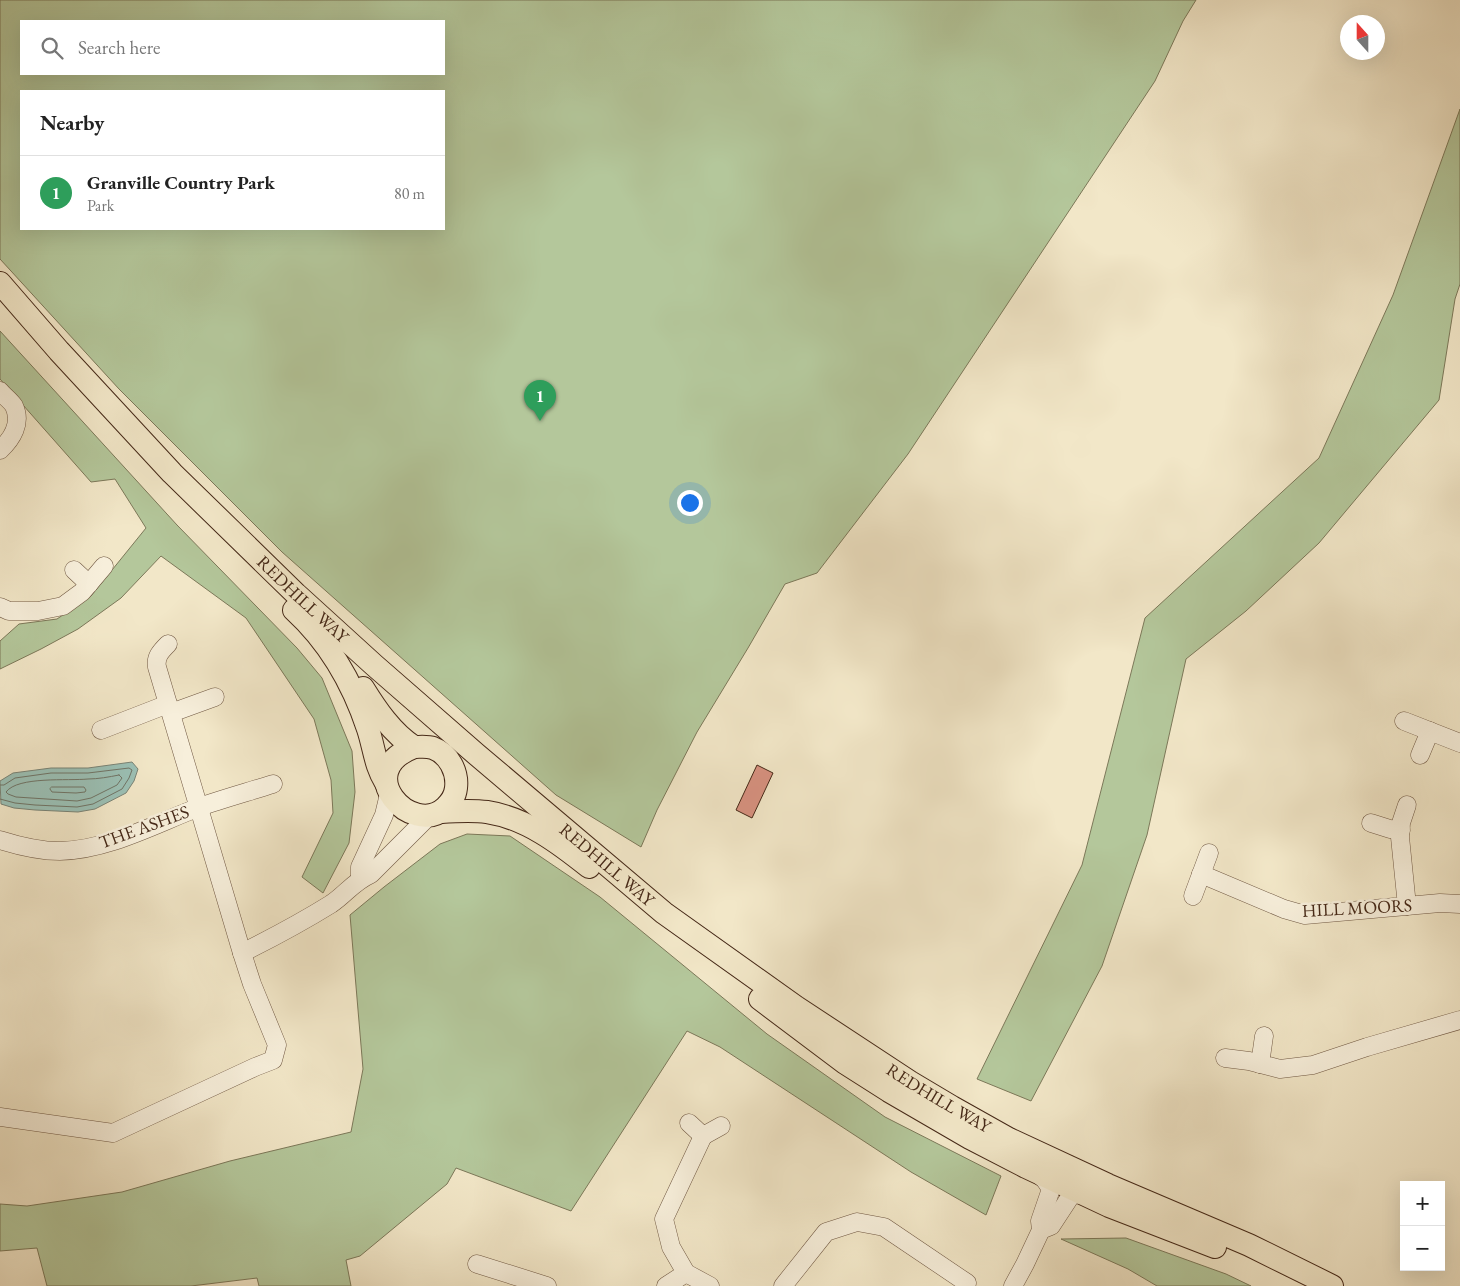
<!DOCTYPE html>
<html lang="en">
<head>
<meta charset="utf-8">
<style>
	body { margin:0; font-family:"EB Garamond",serif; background:#f2f2f2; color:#222 }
	.controls { position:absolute; right:15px; bottom:15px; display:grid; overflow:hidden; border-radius:0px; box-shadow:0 5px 20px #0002 }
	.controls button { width:45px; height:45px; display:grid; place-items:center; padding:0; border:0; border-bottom:1px solid #e0e0e0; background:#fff; color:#222; font:25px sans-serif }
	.compass { position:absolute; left:1340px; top:15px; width:45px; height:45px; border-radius:50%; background:#fff; box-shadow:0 5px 20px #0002; rotate:339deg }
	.you { position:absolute; left:689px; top:502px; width:18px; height:18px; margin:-12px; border:4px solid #fff; border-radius:50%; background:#1a73e8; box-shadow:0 0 0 8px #1a73e833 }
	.badge { display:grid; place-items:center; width:32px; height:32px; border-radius:50%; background:#0f766e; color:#fff; font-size:16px; font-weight:700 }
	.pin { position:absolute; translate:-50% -41px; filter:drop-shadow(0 1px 2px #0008) }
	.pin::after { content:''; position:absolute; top:26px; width:18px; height:15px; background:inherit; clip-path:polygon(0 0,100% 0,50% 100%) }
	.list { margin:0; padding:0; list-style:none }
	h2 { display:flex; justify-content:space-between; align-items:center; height:65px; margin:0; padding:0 20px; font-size:21px }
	h2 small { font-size:16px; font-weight:400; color:#767676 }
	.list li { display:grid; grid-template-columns:32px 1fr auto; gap:15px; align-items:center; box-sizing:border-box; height:75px; padding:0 20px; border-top:1px solid #e0e0e0 }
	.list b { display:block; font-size:19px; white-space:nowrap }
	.list p { margin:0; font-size:16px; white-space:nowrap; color:#767676 }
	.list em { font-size:16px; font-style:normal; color:#767676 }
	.icon { flex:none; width:28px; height:28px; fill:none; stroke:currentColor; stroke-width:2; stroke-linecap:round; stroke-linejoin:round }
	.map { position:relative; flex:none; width:1460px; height:1286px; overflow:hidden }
	.search { position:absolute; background:#fff; box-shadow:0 5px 20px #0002; left:20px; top:20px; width:425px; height:55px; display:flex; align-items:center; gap:12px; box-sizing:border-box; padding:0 18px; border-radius:0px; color:#767676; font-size:19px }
	.panel { position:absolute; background:#fff; box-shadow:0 5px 20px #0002; left:20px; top:90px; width:425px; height:140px; border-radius:0px }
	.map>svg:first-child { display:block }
</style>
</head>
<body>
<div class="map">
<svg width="1460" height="1286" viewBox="0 0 1460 1286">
	<rect width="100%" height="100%" fill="#f2e7c8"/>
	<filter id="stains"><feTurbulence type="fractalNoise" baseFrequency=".004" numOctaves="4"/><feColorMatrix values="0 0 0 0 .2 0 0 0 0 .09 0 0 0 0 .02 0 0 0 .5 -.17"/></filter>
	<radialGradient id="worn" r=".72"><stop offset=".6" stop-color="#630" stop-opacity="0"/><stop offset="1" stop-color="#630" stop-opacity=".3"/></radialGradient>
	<g fill="#b4c79b" stroke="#7c7859" fill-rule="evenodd">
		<path d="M0 0H1196L1183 21 1155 81 908 454 817 573 785 584 748 648 697 732 657 810 641 847 556 795 282 552 119 389 0 259ZM444 21V74H21V21ZM444 91V229H21V91Z"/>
		<polygon points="1460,109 1460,284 1455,299 1439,400 1319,543 1246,611 1186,659 1147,835 1102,966 1031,1101 977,1079 1082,865 1145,618 1319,458 1393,295"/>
		<polygon points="0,331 177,525 297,648 322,678 352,751 355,792 349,843 323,893 302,877 333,813 331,780 314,719 246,618 161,556 121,598 78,629 41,649 0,669 0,641 19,624 57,619 91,596 146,528 115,479 91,482 0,379"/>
		<polygon points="467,834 510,836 600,897 767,1034 885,1117 1001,1176 986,1215 911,1172 720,1047 687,1031 571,1211 456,1168 447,1184 360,1256 346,1260 351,1286 259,1286 257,1278 191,1286 47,1286 37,1248 0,1251 0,1204 27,1206 122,1192 230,1161 351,1132 363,1069 350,915 384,887 440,844"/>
		<polygon points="1126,1238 1226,1274 1251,1286 1157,1286 1128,1269 1061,1239"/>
	</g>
	<polygon fill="#9bc0b5" stroke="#798376" points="132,762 138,769 134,781 126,793 95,809 78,812 35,810 14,808 1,804 0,781 13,773 51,768 88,768"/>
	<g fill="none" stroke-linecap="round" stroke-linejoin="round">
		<g stroke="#707466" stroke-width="1">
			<path d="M119 775 122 778 117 785 91 798 77 801 16 797 8 794 6 792C18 776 68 781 88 779 98 779 109 777 119 775Z"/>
			<polyline points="0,785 4,785 15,778 51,773 88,773 129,768 132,770 129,778 122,789 93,804 77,807 35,805 15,803 0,799"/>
			<polygon points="52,787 84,787 86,790 85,792 76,793 52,792 50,789"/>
		</g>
	</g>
	<polygon fill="#d89281" stroke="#452817" points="757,765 773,773 752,818 736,810"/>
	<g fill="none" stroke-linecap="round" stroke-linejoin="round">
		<g stroke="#705843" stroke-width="19">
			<g id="minor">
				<path d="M0 391C4 396 11 401 14 406 22 423 12 439 0 450"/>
				<polyline points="74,570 89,584"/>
				<polyline points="0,607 9,611 38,611 63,606 82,592 104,566"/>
				<polyline points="171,713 215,697"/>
				<polyline points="1404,721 1460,743"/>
				<polyline points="101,730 168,704"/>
				<polyline points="1420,755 1430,731"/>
				<polyline points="1371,823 1390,829 1401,830"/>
				<path d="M0 840C19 846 39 851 60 851 107 850 153 825 197 808 222 799 248 792 273 784"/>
				<polyline points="1201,874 1284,909 1305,915 1440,903 1460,904"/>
				<polyline points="360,879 360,867 384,815 389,794"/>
				<polyline points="1193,896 1209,853"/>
				<polyline points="1407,906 1400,837 1401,823 1407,805"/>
				<path d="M242 953C272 938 302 922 331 904 346 894 353 882 371 874L430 815"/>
				<polyline points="1225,1058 1249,1061 1280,1069 1313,1065 1367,1047 1460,1020"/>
				<polyline points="1260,1064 1264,1036"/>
				<path d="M0 1117 113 1133 255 1067 273 1060 277 1045 252 984 242 953 157 667C155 657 161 651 168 644"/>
				<polyline points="689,1123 703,1136 721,1126"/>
				<polyline points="703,1136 664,1219 671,1247 686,1273 710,1286"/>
				<polyline points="1041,1230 1051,1226 1070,1197 1076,1194 1088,1196"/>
				<polyline points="477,1264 547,1286"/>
				<polyline points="666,1286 686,1273"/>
				<polyline points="783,1286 826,1232 857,1222 884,1227 967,1283"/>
				<polyline points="1013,1286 1025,1264 1041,1230 1040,1221 1051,1189 1045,1180 1037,1173"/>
			</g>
		</g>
		<g stroke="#452817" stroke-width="24">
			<g id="major">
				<path id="s1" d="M0 283 59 351 172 473 296 594 374 665 476 754 664 913 796 1007 910 1082 952 1107 1009 1139 1108 1185 1249 1245 1332 1286"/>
				<path d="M294 610C329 642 353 684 368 729 372 741 374 754 378 766 380 772 383 778 386 783"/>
				<path d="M363 688C376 709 392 733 414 747"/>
				<path d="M414 747C420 747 427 746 433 748 449 754 458 772 456 788 455 797 451 802 445 808 412 838 350 772 414 747Z"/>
				<path d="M441 812C456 811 472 810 487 812 526 818 559 843 589 867"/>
				<polyline points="760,999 845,1063 889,1091 970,1138 1026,1167 1109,1206 1215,1247"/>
			</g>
		</g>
		<use href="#minor" stroke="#f7efdb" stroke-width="18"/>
		<use href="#major" stroke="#f2e7c8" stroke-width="22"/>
	</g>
	<g text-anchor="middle" stroke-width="5" stroke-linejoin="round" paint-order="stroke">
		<g font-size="18" fill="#452817" stroke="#f7efdb">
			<text dy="6" stroke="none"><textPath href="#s1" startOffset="438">REDHILL WAY</textPath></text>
			<text transform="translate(144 827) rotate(-20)" y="6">THE ASHES</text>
			<text dy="6" stroke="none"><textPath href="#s1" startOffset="842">REDHILL WAY</textPath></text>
			<text transform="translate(1357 908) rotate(-3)" y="6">HILL MOORS</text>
			<text dy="6" stroke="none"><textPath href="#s1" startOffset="1248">REDHILL WAY</textPath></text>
		</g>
	</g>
	<rect width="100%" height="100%" filter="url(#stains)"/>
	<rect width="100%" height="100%" fill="url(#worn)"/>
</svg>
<div class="controls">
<button>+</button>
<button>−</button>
</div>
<svg class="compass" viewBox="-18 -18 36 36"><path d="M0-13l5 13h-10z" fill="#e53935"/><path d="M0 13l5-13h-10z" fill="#767676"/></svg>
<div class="you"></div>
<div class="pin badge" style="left:540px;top:421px;background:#2e9e5b">1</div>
<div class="search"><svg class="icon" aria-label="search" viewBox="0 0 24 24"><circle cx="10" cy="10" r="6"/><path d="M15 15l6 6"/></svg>Search here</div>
<section class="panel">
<h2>Nearby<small></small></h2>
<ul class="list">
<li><span class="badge" style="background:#2e9e5b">1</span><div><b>Granville Country Park</b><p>Park</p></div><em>80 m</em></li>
</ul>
</section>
</div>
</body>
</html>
